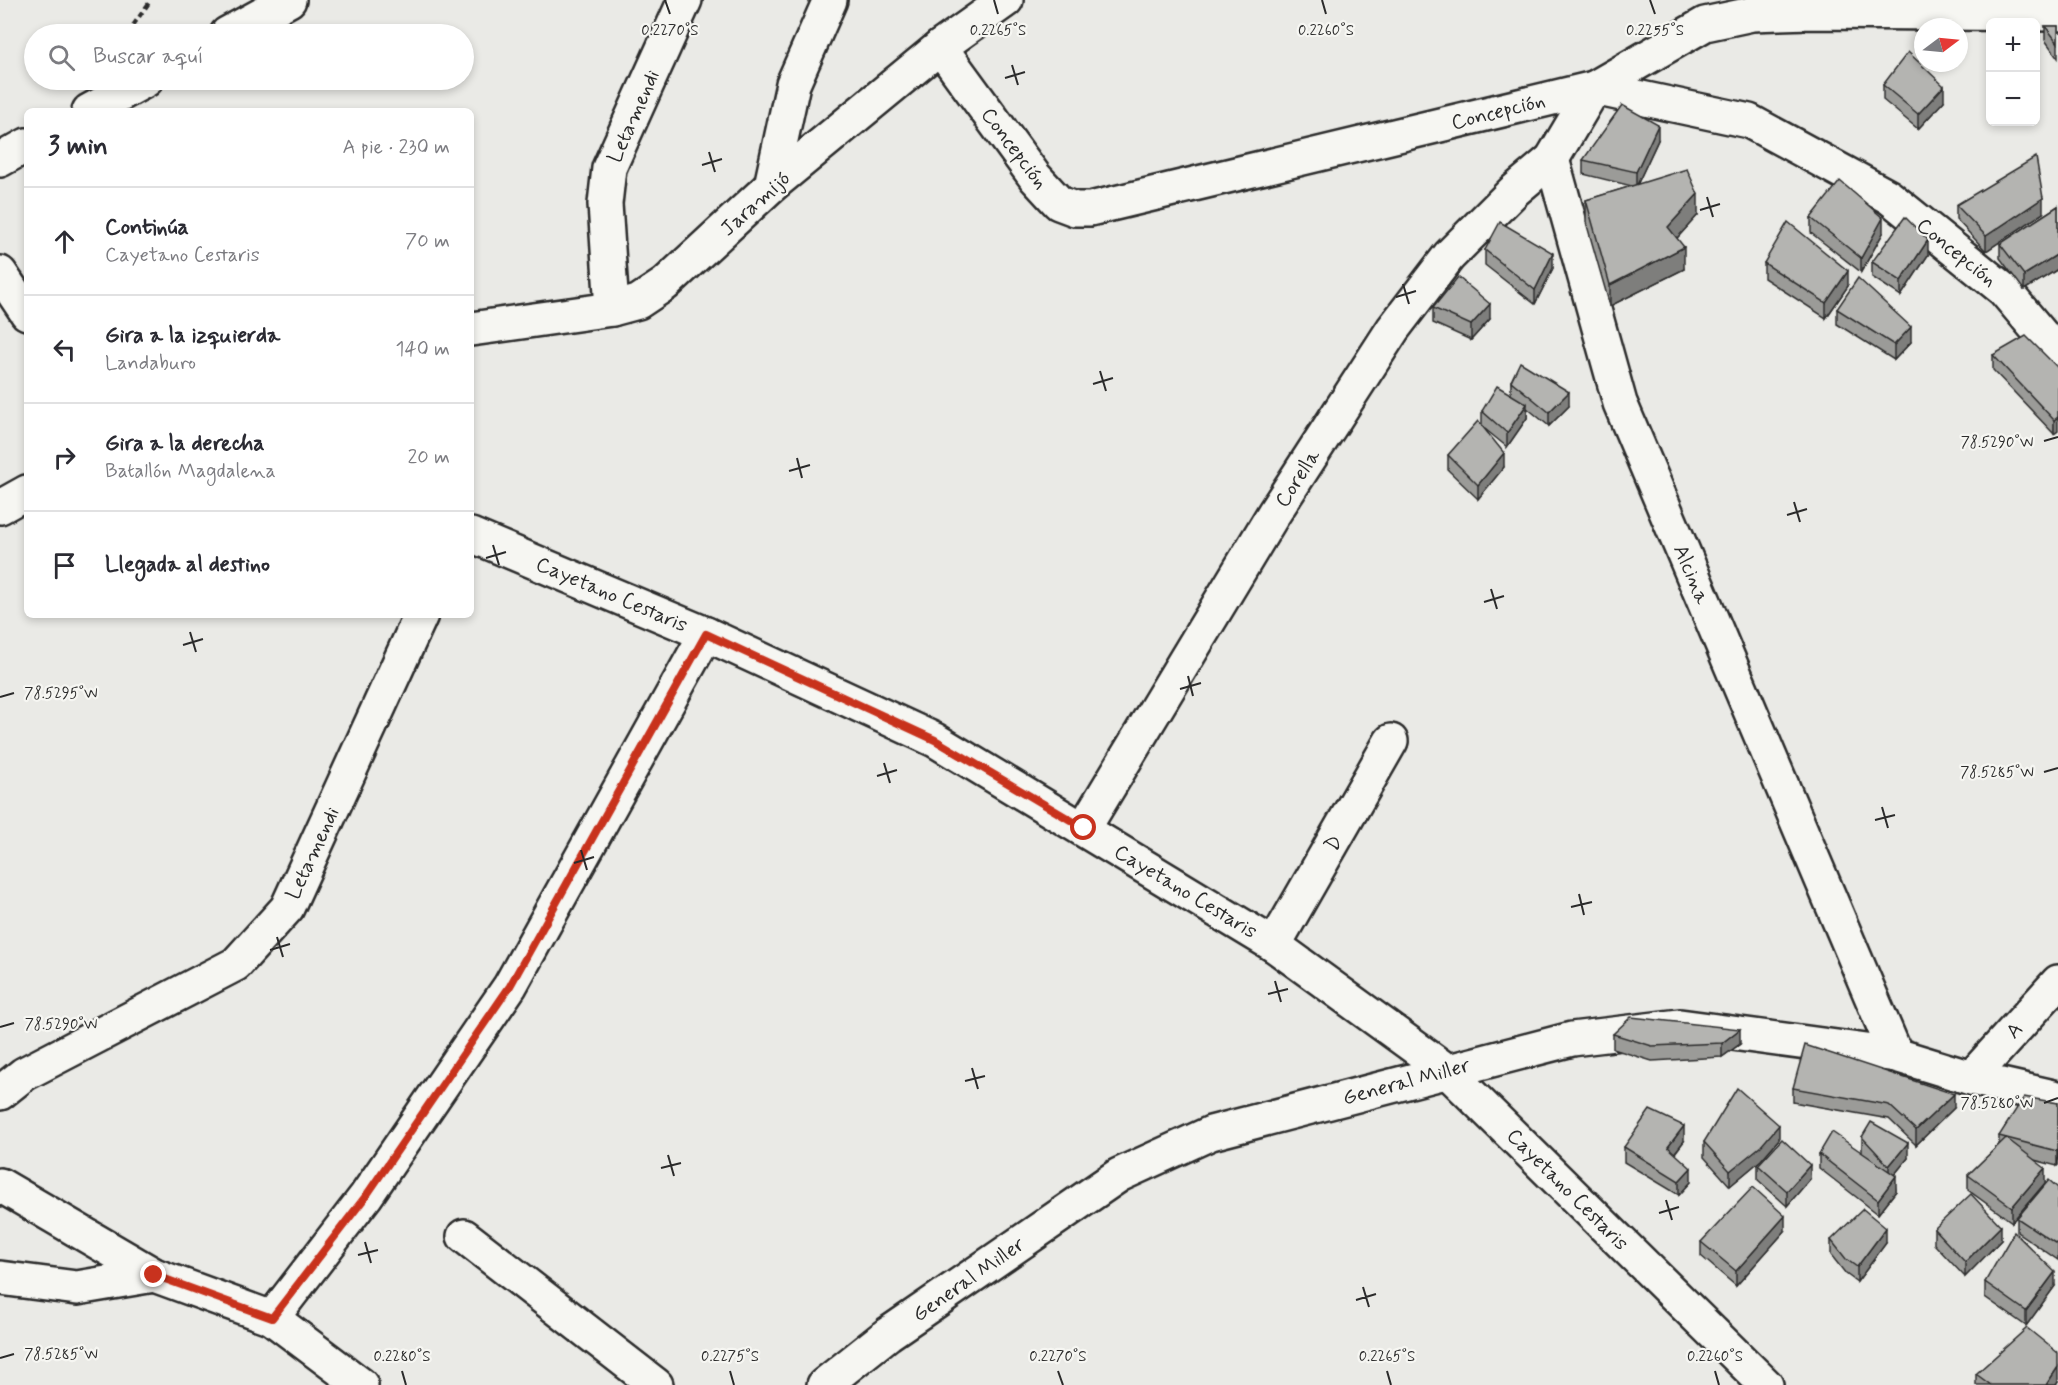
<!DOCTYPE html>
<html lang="es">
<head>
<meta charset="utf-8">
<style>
	body { margin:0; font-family:Mynerve,sans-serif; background:#f2f2f3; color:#2b2b33 }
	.controls { position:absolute; right:18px; top:18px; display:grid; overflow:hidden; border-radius:9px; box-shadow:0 3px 9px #0003 }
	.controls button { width:54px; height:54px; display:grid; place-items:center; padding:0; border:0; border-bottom:2px solid #e1e1e2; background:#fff; color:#2b2b33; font:30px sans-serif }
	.compass { position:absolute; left:1914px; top:18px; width:54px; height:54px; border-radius:50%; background:#fff; box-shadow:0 3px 9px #0003; rotate:74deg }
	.stop { position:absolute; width:18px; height:18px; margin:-14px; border:4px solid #c8321e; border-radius:50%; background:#fff }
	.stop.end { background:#c8321e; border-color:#fff; box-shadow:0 2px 6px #0008 }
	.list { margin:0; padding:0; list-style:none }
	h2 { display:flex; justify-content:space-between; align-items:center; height:78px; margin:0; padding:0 24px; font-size:26px }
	h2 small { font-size:20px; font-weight:400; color:#7c7c81 }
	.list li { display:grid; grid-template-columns:39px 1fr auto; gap:18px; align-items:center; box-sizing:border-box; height:108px; padding:0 24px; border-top:2px solid #e1e1e2 }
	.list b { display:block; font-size:22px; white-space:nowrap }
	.list p { margin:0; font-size:20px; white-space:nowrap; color:#7c7c81 }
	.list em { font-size:20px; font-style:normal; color:#7c7c81 }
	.icon { flex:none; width:33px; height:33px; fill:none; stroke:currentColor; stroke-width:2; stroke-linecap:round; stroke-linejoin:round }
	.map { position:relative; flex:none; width:2058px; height:1385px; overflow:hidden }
	.search { position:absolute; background:#fff; box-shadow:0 3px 9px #0003; left:24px; top:24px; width:450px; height:66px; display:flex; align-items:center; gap:15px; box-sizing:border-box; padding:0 21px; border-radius:33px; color:#7c7c81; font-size:22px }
	.panel { position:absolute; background:#fff; box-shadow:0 3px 9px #0003; left:24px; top:108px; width:450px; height:510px; border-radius:9px }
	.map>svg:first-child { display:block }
</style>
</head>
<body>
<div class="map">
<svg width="2058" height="1385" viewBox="0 0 2058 1385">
	<rect width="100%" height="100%" fill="#eaeae6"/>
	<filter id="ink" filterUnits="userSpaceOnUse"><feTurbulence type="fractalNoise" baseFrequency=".0167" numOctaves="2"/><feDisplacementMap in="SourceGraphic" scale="12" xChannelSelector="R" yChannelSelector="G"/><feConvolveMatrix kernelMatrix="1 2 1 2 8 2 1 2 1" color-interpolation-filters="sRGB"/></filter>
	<g filter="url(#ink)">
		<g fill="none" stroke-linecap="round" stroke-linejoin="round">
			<g stroke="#2b2b2b" stroke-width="38">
				<g id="minor">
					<polyline points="227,34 289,0"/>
					<polyline points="940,47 1035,177 1059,203 1075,209 1090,209 1594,88 1749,121 1889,197 2004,290 2058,354"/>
					<polyline points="89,111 146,80"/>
					<polyline points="1552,159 1620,403 1896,1055"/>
					<polyline points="0,160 27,145"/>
					<polyline points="771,186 793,84 830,0"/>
					<polyline points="0,273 27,313"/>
					<polyline points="612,309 605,204 609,168 685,0"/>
					<polyline points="471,329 612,309 638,302 665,284 771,186 940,47 1006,0"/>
					<polyline points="0,507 27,492"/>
					<polyline points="471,535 706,634 935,740 1274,945 1446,1070 1766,1385"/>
					<polyline points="1084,828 1274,513 1393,329 1449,256 1514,191 1552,159 1594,88 1705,24 1752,14 1810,12 2058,14"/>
					<polyline points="1274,945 1391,741"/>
					<polyline points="1971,1078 2058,982"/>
					<polyline points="0,1093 24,1074 236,964 287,908 421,615"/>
					<polyline points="0,1185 154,1275 272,1318 361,1385"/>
					<polyline points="464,1236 656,1385"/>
					<polyline points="0,1278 77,1288 154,1275"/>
					<polyline points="272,1318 366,1196 510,986 706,634"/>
					<polyline points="824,1385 888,1334 1119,1175 1211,1133 1572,1039 1680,1026 1896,1055 1971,1078 2058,1098"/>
				</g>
			</g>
			<polyline stroke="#2b2b2b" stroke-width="4" stroke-dasharray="6 4.5" stroke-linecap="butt" points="127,34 151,0"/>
			<use href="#minor" stroke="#f6f6f2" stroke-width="33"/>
		</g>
		<g fill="#9b9b98" stroke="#2b2b2b" stroke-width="1.5">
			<polygon points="2045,26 2058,26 2058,58 2045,40"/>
			<polygon points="1883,85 1944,101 1918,129 1883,100"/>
			<polygon points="1658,140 1637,185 1698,215 1677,238 1684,269 1610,306 1586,222 1586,200 1632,186 1583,174 1583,160"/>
			<polygon points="1956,205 2043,213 1986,251 1956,219"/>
			<polygon points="2058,206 2058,269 2024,290 2000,258 2000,244"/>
			<polygon points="1811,218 1883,233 1861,272 1811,233"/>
			<polygon points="1485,250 1553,268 1535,304 1485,265"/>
			<polygon points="1928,255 1901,296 1872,277 1872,262"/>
			<polygon points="1764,263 1848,286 1826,318 1764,278"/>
			<polygon points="1433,308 1490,319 1471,340 1433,323"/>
			<polygon points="1837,309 1911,342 1894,360 1837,324"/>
			<polygon points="1993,355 2058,368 2054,434 1993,370"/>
			<polygon points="1511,381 1569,406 1549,426 1527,408 1527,418 1507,447 1485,429 1504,467 1478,499 1448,470 1448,455 1482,425 1482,411 1511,394"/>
			<polygon points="1613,1034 1740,1044 1722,1057 1652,1061 1613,1049"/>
			<polygon points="1793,1088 1954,1108 1916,1145 1889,1119 1793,1102"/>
			<polygon points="2058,1103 2058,1165 2057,1166 2034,1160 2045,1183 2012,1222 1968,1190 1968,1175 1999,1145 1999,1136"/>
			<polygon points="1862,1137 1908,1158 1894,1175 1896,1191 1878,1214 1819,1168 1819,1154 1862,1152"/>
			<polygon points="1779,1139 1761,1160 1730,1186 1704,1157 1704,1142"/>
			<polygon points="1684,1141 1675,1153 1691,1182 1679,1195 1624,1162 1624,1147"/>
			<polygon points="1758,1165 1810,1179 1787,1206 1758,1180"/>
			<polygon points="2058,1188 2058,1260 2017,1232 2017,1218"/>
			<polygon points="1934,1229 2001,1240 1965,1277 1934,1244"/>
			<polygon points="1785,1231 1736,1286 1701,1256 1701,1242"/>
			<polygon points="1831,1240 1886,1243 1857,1282 1846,1274 1831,1255"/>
			<polygon points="1985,1282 2055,1286 2026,1326 1985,1297"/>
			<polygon points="1976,1374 2058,1382 2056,1385 1976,1385"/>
		</g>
		<g fill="#7e7e7c" stroke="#2b2b2b" stroke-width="1.5">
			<polygon points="1944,86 1944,101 1918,129 1918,114"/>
			<polygon points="1658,125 1658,140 1636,187 1636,172"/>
			<polygon points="1698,194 1698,215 1668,248 1668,227"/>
			<polygon points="2043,198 2043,213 1986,251 1986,236"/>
			<polygon points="1883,218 1883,233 1861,272 1861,258"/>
			<polygon points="1928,240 1928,255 1901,296 1901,281"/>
			<polygon points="1684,247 1684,269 1610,306 1610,285"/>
			<polygon points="1553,253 1553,268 1535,304 1535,290"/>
			<polygon points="2058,254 2058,269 2024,290 2024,275"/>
			<polygon points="1848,271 1848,286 1826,318 1826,303"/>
			<polygon points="1490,304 1490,319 1471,340 1471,325"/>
			<polygon points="1911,327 1911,342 1894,360 1894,345"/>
			<polygon points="1569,392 1569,406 1549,426 1549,412"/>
			<polygon points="1527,404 1527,418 1507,447 1507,433"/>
			<polygon points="2058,417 2058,431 2054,434 2054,420"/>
			<polygon points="1504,453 1504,467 1478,499 1478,485"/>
			<polygon points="1740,1029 1740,1044 1722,1057 1722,1043"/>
			<polygon points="1954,1094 1954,1108 1916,1145 1916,1130"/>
			<polygon points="1779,1125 1779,1139 1761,1160 1730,1186 1730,1171"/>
			<polygon points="1684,1126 1684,1141 1668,1161 1668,1147"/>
			<polygon points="1908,1143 1908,1158 1889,1181 1889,1166"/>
			<polygon points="2058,1150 2058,1165 2057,1166 2057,1151"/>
			<polygon points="1810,1165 1810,1179 1787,1206 1787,1191"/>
			<polygon points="1691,1168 1691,1182 1679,1195 1679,1181"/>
			<polygon points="2045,1168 2045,1183 2012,1222 2012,1207"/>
			<polygon points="1896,1176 1896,1191 1878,1214 1878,1200"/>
			<polygon points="1785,1216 1785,1231 1736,1286 1736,1271"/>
			<polygon points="2001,1226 2001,1240 1965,1277 1965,1262"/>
			<polygon points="1886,1228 1886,1243 1857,1282 1857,1267"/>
			<polygon points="2055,1272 2055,1286 2026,1326 2026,1311"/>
			<polygon points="2058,1367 2058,1382 2056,1385 2046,1385"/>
		</g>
		<g fill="#b4b4b1" stroke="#2b2b2b" stroke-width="1.5">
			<polygon points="2045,26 2058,26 2058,43"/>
			<polygon points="1908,52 1944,86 1918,114 1883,85"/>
			<polygon points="1622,105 1658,125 1636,172 1583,160"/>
			<polygon points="2036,157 2043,198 1986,236 1956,205"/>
			<polygon points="1687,169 1698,194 1668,227 1684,247 1610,285 1586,200"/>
			<polygon points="1840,181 1883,218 1861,258 1811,218"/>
			<polygon points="2058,206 2058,254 2024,275 2000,244"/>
			<polygon points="1905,217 1928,240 1901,281 1872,262"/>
			<polygon points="1500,222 1553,253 1535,290 1485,250"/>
			<polygon points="1788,222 1848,271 1826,303 1764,263"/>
			<polygon points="1458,277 1490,304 1471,325 1433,308"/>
			<polygon points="1858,278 1911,327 1894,345 1837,309"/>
			<polygon points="2026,336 2058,368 2058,417 2054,420 1993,355"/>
			<polygon points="1520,362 1569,392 1549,412 1511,381"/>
			<polygon points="1497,386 1527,404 1507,433 1482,411"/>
			<polygon points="1478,421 1504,453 1478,485 1448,455"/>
			<polygon points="1631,1017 1740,1029 1722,1043 1652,1046 1613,1034"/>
			<polygon points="1805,1045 1954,1094 1916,1130 1889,1105 1793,1088"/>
			<polygon points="1737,1088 1779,1125 1761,1146 1730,1171 1704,1142"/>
			<polygon points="2024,1097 2058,1103 2058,1150 2057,1151 1999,1136"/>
			<polygon points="1650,1110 1684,1126 1668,1147 1691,1168 1679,1181 1624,1147"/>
			<polygon points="1871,1122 1908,1143 1889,1166 1862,1137"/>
			<polygon points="1832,1132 1896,1176 1878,1200 1819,1154"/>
			<polygon points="2006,1138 2045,1168 2012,1207 1968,1175"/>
			<polygon points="1782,1139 1810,1165 1787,1191 1758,1165"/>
			<polygon points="2049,1180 2058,1188 2058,1245 2017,1218"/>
			<polygon points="1753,1187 1785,1216 1736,1271 1701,1242"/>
			<polygon points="1971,1194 2001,1226 1965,1262 1934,1229"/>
			<polygon points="1863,1209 1886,1228 1857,1267 1846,1259 1831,1240"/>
			<polygon points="2014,1232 2055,1272 2026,1311 1985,1282"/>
			<polygon points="2027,1328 2058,1353 2058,1367 2046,1385 1991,1385 1976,1374"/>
		</g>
	</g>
	<g fill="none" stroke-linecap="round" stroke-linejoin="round" filter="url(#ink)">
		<polyline stroke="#c8321e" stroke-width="8" points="154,1275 272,1318 366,1196 510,986 706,634 935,740 1084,828"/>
	</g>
	<path fill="none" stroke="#2b2b2b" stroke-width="2" d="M665 0 670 14M994 0 998 14M1322 0 1326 14M1650 0 1655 14M1012 65 1018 85M1005 78 1025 72M709 152 715 172M702 165 722 159M1707 197 1713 217M1700 210 1720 204M1403 284 1409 304M1396 297 1416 291M1100 371 1106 391M1093 384 1113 378M2044 441 2058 437M797 458 802 478M789 471 810 465M1794 502 1800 522M1787 515 1807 509M493 545 499 565M486 558 506 552M1491 589 1497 609M1484 602 1504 596M190 632 196 652M183 645 203 639M1188 676 1193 696M1180 689 1201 683M0 697 14 693M884 763 890 783M2044 772 2058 768M877 776 897 770M1882 807 1888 828M1875 820 1895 815M581 850 587 870M574 863 594 857M1579 894 1584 915M1571 907 1592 902M277 937 283 957M270 950 290 944M1275 981 1281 1002M1268 994 1288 989M0 1027 14 1023M972 1068 978 1089M965 1081 985 1076M2044 1103 2058 1098M668 1155 674 1176M661 1168 681 1163M1666 1200 1672 1220M1659 1213 1679 1207M365 1242 371 1263M358 1255 378 1250M1363 1287 1369 1307M1356 1300 1376 1294M0 1358 14 1354M402 1371 406 1385M730 1371 734 1385M1058 1371 1063 1385M1387 1371 1391 1385M1715 1371 1719 1385"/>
	<g text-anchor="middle" stroke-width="4.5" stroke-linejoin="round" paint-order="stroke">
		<g font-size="21" fill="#2b2b2b" stroke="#f6f6f2">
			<text transform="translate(1498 111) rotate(-14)" y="7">Concepción</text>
			<text transform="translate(633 116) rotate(-66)" y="7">Letamendi</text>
			<text transform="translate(1015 148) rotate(53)" y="7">Concepción</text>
			<text transform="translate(755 203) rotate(-42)" y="7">Jaramijó</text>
			<text transform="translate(1957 252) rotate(39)" y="7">Concepción</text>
			<text transform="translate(1297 478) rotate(-57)" y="7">Corella</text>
			<text transform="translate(1692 574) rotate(67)" y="7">Alcina</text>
			<text transform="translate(612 594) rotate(23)" y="7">Cayetano Cestaris</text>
			<text transform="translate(1333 843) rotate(-60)" y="7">D</text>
			<text transform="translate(312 853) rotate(-65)" y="7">Letamendi</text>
			<text transform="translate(1186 891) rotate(31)" y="7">Cayetano Cestaris</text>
			<text transform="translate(2014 1030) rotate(-48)" y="7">A</text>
			<text transform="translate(1406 1081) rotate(-15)" y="7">General Miller</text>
			<text transform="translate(1568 1189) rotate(45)" y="7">Cayetano Cestaris</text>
			<text transform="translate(968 1279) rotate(-35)" y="7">General Miller</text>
		</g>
	</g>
	<g font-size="15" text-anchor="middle" fill="#2b2b2b" stroke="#f6f6f2" stroke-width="4.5" stroke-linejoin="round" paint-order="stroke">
		<text x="670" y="35">0.2270°S</text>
		<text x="998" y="35">0.2265°S</text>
		<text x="1326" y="35">0.2260°S</text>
		<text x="1655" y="35">0.2255°S</text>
		<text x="1997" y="447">78.5290°W</text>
		<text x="61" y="698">78.5295°W</text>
		<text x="1997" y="777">78.5285°W</text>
		<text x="61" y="1029">78.5290°W</text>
		<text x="1997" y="1108">78.5280°W</text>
		<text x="61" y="1359">78.5285°W</text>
		<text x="402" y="1361">0.2280°S</text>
		<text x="730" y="1361">0.2275°S</text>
		<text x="1058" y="1361">0.2270°S</text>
		<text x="1387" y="1361">0.2265°S</text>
		<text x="1715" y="1361">0.2260°S</text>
	</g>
</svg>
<div class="controls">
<button>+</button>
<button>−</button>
</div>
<svg class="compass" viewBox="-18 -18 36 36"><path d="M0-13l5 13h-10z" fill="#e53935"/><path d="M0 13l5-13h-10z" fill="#7c7c81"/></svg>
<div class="stop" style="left:1084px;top:828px"></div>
<div class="stop end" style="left:154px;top:1275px"></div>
<div class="search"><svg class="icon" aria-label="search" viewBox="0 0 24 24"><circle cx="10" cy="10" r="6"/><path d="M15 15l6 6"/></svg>Buscar aquí</div>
<section class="panel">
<h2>3 min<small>A pie · 230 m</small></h2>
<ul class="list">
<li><svg class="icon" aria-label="ahead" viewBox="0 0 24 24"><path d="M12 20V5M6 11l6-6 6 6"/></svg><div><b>Continúa</b><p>Cayetano Cestaris</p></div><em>70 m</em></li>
<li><svg class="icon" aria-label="left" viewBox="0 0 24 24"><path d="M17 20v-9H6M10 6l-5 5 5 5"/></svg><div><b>Gira a la izquierda</b><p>Landaburo</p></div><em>140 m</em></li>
<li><svg class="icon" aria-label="right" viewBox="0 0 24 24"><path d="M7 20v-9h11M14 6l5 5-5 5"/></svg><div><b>Gira a la derecha</b><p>Batallón Magdalena</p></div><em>20 m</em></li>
<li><svg class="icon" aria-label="arrive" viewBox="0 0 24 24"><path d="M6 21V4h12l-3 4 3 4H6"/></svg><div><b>Llegada al destino</b></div></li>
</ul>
</section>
</div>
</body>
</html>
